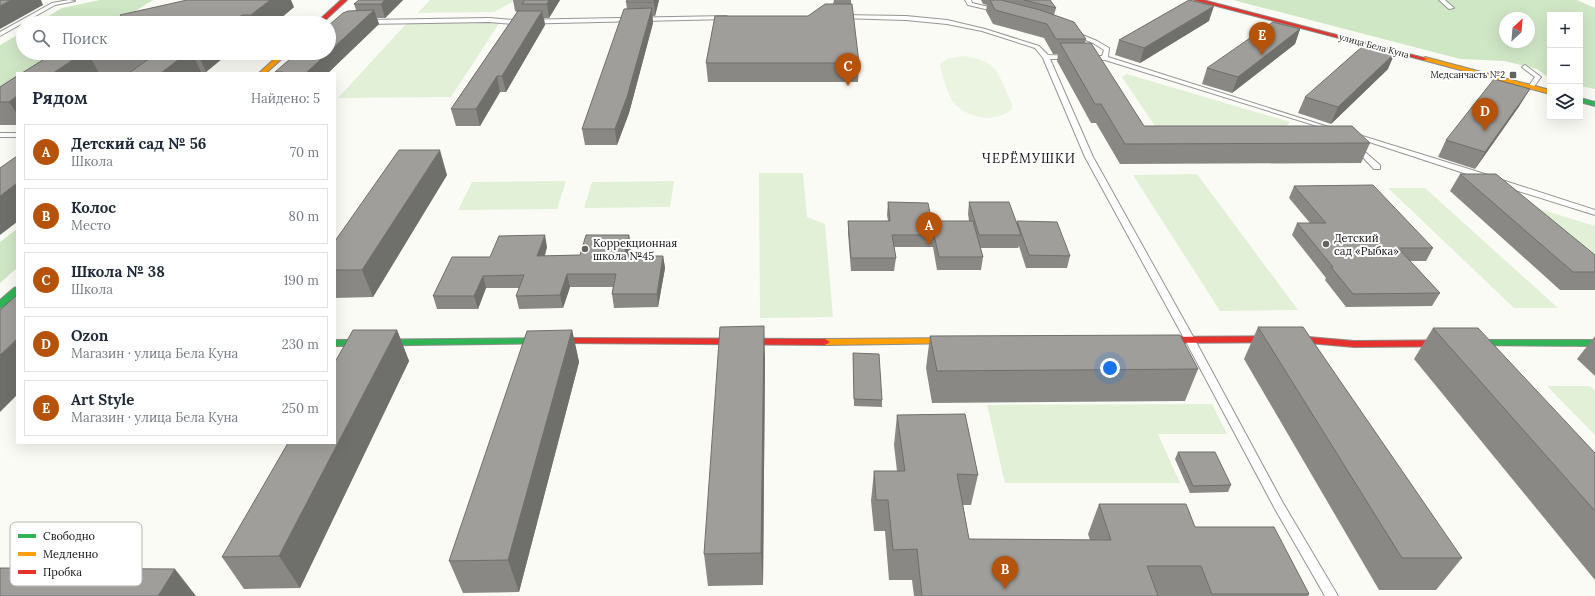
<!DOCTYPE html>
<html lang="ru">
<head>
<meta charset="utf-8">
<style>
	body { margin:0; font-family:Lora,serif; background:#f2f2f3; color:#1f2937 }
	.controls { position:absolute; right:12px; top:12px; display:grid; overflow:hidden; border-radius:0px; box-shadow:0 4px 16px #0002 }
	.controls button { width:36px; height:36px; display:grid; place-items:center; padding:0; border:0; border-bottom:1px solid #e0e1e3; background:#fff; color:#1f2937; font:20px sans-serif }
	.compass { position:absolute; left:1499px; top:12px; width:36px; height:36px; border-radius:50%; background:#fff; box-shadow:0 4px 16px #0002; rotate:26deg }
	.you { position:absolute; left:1110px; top:368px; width:14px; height:14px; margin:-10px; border:3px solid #fff; border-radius:50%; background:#1a73e8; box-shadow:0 0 0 6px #1a73e833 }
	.badge { display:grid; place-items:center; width:26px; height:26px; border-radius:50%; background:#b45309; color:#fff; font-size:13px; font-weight:700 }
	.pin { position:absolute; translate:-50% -33px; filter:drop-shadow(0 1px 2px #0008) }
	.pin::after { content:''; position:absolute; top:21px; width:14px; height:12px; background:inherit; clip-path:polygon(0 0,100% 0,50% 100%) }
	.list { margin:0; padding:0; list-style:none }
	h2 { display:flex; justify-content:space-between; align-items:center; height:52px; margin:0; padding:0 16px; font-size:17px }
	h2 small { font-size:13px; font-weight:400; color:#747a83 }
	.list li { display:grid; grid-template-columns:26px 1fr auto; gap:12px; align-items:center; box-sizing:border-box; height:56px; margin:0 8px 8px; padding:0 8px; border:1px solid #e0e1e3; border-radius:0px }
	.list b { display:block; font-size:15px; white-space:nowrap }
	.list p { margin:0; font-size:13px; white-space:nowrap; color:#747a83 }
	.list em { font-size:13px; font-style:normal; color:#747a83 }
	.icon { flex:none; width:22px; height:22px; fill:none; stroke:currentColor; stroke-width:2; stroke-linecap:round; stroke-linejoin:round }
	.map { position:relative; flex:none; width:1595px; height:596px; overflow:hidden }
	.search { position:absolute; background:#fff; box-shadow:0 4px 16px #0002; left:16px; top:16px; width:320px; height:44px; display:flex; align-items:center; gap:10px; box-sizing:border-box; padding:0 14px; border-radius:22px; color:#747a83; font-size:15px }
	.panel { position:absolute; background:#fff; box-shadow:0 4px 16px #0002; left:16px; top:72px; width:320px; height:372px; border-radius:0px }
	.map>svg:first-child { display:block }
</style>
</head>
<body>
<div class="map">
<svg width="1595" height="596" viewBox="0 0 1595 596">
	<rect width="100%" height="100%" fill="#fbfbf6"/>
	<g fill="#e1f0d7">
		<polygon points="430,0 516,0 494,12 418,13"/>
		<polygon points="500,22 451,97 338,98 407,23"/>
		<polygon points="1127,74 1290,122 1282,132 1159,132 1122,77"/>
		<polygon points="759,173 803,173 807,217 825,224 833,317 760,318"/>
		<polygon points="1197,174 1298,310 1220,311 1133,175"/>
		<polygon points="566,181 557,209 458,210 472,182"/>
		<polygon points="674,181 670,207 584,208 592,182"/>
		<polygon points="1388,188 1425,188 1558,308 1514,308"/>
		<polygon points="1533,207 1595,226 1595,257"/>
		<polygon points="1547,386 1590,386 1595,391 1595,435"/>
		<polygon points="1212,404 1227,434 1158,434 1180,483 1005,483 987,405"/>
	</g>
	<g fill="#d0e7c6" fill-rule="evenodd">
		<polygon points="100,0 153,0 116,23 37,23 62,8"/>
		<path d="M1233 0H1577L1595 8V89L1580 86V15H1550V79L1537 69 1504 61 1460 59ZM1505 18H1529V42H1505Z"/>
		<polygon points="23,32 23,53 67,53 35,73 17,73 17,84 0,95 0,45"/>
		<polygon points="17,229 17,268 0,283 0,242"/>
	</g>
	<path fill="#ebf4e1" d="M962 56C999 60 997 73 1012 104V109C997 123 968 119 955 104 949 98 941 73 940 64L947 59Z"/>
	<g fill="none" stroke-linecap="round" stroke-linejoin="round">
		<g stroke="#959593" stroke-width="2">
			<g id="lane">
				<polygon points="69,0 75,1 55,5 0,36 0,32 52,3"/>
				<polygon points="965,0 971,0 972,3 1001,10 998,12 968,5"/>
				<polygon points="1439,0 1445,0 1454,8 1449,9"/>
				<polygon points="842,15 906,16 947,20 985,29 1039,46 1048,55 1072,56 1073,57 1070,59 1050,59 1093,157 1195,340 1283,503 1338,596 1325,596 1275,509 1185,340 1085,157 1043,58 1035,48 982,31 947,24 906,20 840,18 839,17"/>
				<polygon points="726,16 728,17 728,19 514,24 489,22 367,24 364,22 367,20 489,18 514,20"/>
				<polygon points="1073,31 1097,41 1109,48 1108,57 1338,130 1335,132 1333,131 1105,60 1086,59 1085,58 1088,56 1102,56 1104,50 1093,43 1071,34 1070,33"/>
				<polygon points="1525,65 1541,77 1533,88 1528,87 1535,77 1523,68 1522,67"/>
				<rect x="0" y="133" width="17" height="4"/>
				<polygon points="1356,134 1488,175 1489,177 1488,179 1482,179 1354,137 1354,135"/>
				<polygon points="1356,145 1358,146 1380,165 1380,169 1374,169 1354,148 1354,146"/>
				<polygon points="1496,180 1502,180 1595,210 1595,215 1496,184"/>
			</g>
		</g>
		<g stroke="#8c8c8a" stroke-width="2">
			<g id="fast">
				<polygon points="1580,98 1595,102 1595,106 1580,102"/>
				<polygon points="17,287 17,295 3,307 0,308 0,300 14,288"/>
				<polygon points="569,338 574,341 572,343 335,346 335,340"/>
				<polygon points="1481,340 1595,340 1595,346 1478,345 1476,343"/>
			</g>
		</g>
		<g stroke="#8c8c8a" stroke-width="2">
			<g id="slow">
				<polygon points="281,53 288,53 266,73 259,73"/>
				<polygon points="1425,57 1550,90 1550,94 1423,60 1422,59"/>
				<polygon points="960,338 965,341 963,343 825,345 820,342 825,339"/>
			</g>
		</g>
		<g stroke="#8c8c8a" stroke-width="2">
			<g id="jam">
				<polygon points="341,0 347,0 322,23 316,23"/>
				<polygon points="1194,0 1203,0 1428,59 1423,60"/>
				<polygon points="1297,336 1354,341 1481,340 1486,343 1481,346 1354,347 1297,342 1152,343 1147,340 1152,337"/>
				<polygon points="569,338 825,339 830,342 825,345 566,343 564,341"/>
			</g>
		</g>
		<use href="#lane" fill="#fefefe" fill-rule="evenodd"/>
		<use href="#fast" fill="#30b455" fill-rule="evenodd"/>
		<use href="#slow" fill="#ff9f0a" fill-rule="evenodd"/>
		<use href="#jam" fill="#e5322d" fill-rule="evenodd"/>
	</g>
	<g fill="#898885">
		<polygon points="359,0 403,0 385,18 377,18 379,24 328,73 276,73 275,72 356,10 354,4"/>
		<polygon points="513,0 560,0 549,18 544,18 545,25 506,92 500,92 480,126 456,126 451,109 517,12 515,11"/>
		<polygon points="659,0 655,16 652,16 653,23 629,113 617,145 585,145 582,129 627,9 626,2"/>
		<polygon points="834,0 851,0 851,4 859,63 858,82 708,82 706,63 808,16 833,4"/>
		<polygon points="981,0 1050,0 1056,8 1054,15 1086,39 1085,43 1144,126 1370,143 1361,163 1120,164 1096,123 1091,123 1057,61 1058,54 1053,54 1044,38 993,24 986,11 987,5 983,4"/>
		<polygon points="294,7 275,23 124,23 120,15"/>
		<polygon points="1209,21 1140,63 1115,55 1119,40"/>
		<polygon points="1300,29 1295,44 1232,93 1202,84 1207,68"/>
		<polygon points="54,53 229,53 206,72 201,72 200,73 99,73"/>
		<polygon points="1388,69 1331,124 1298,113 1305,97"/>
		<polygon points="17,76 17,125 0,125 0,87"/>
		<polygon points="1520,105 1475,169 1438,157 1446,140"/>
		<polygon points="1460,174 1595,255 1595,290 1560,290 1450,191"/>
		<polygon points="447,175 373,297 335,298 335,241"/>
		<polygon points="1294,186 1433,248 1426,261 1410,261 1440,293 1432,306 1346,307 1325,280 1326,278 1292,235 1297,223 1310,223 1289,198"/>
		<polygon points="888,202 932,221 969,221 968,214 969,202 1017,223 1017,221 1070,256 1067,268 1026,268 1019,246 1018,248 980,248 983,257 981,270 937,270 933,247 894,247 896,258 894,271 851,271 848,233 848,221 888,221 887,215"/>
		<polygon points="629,235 631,247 629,256 663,256 665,268 658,307 614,308 612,294 613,287 570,287 563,308 519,309 516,296 519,288 486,288 478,309 437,309 433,296 490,257 547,247 545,256 580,255"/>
		<polygon points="1258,327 1462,558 1436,590 1379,590 1244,359"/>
		<polygon points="1433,328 1595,453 1595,580 1414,359"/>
		<polygon points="397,330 409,361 300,588 244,589 222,557"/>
		<polygon points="572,330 579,362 519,592 463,593 449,561"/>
		<polygon points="930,336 1198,369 1185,401 932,403 926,368"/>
		<polygon points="1595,336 1595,376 1577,359"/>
		<polygon points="853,353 882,400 882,407 854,406"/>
		<polygon points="765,358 763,585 708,586 704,554"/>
		<polygon points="897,415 978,475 971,505 963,505 969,539 1090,540 1088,534 1099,504 1195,527 1309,594 1308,596 914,596 912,580 889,580 885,531 874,531 871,501 874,471 897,471 894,445"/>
		<polygon points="1178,452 1231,485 1228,492 1190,493 1175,459"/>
	</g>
	<g fill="#6f6f6c">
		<polygon points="11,0 41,0 43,5 0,29 0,6"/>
		<polygon points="270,0 291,0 294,7 275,23 255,23 251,15"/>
		<polygon points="385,0 403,0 385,18 381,4"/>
		<polygon points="549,0 560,0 549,18 547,4"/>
		<polygon points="654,0 659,0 655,16 654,2"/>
		<polygon points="1214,6 1209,21 1140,63 1144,48"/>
		<polygon points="652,8 653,23 629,113 617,145 615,129"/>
		<polygon points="374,10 379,24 328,73 306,73 328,53 329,53 329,52"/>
		<polygon points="542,11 545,25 506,92 502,76"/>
		<polygon points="242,15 245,23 231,23"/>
		<polygon points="1300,29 1295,44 1232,93 1238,77"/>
		<polygon points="83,53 88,53 99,73 53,73"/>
		<polygon points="187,53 192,53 201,72 200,73 161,73"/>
		<polygon points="198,53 229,53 206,72"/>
		<polygon points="1395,53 1388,69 1331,124 1338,107"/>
		<polygon points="497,76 500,92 480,126 476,109"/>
		<polygon points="1530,89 1520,105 1475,169 1485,152"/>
		<polygon points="17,96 17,114 9,102"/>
		<polygon points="440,150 447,175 373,297 362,270"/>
		<polygon points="17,183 17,222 0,235 0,196"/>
		<polygon points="545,235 547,247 540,268 537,256"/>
		<polygon points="629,235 631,247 626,269 624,256"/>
		<polygon points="663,256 665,268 658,307 657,294"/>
		<polygon points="567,274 570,287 563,308 560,295"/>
		<polygon points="483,276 486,288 478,309 474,296"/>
		<polygon points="764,326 765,358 763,585 761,553"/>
		<polygon points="397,330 409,361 300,588 279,556"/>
		<polygon points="572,330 579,362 519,592 508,560"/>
		<polygon points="17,339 17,395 0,412 0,355"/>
		<polygon points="175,569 196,596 158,596"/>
	</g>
	<g fill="#9f9e9b" stroke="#6f6f6c">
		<polygon points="0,0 11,0 0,6"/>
		<polygon points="187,0 270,0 251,15 242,15 231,23 127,23 120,15"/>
		<polygon points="359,0 385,0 381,4 354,4"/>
		<polygon points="525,0 549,0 547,4 522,4"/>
		<polygon points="627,0 654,0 654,2 626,2"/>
		<polygon points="990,0 1001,0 1040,10 1074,22 1086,39 1056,39 1047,24 995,10"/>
		<polygon points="1024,0 1050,0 1056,8"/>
		<polygon points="1189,0 1214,6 1144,48 1119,40"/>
		<polygon points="825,4 852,4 859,63 706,63 715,16 808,16"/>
		<polygon points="652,8 627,97 615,129 582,129 624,9"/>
		<polygon points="374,10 329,52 329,25 343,13 348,11"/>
		<polygon points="518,11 542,11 502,76 497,76 476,109 451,109"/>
		<polygon points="1273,22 1300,29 1238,77 1207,68"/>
		<polygon points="1060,43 1091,43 1144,126 1352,126 1370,143 1125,144 1101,104 1095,104"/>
		<polygon points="1364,45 1395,53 1338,107 1305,97"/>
		<polygon points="54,53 83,53 53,73 22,73"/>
		<polygon points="157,53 187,53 161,73 129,73"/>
		<polygon points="297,53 328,53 306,73 282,73 283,72 275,72"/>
		<polygon points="17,76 17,96 9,102 0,102 0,87"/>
		<polygon points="1494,79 1530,89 1485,152 1446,140"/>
		<polygon points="399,150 440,150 362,270 335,270 335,241"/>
		<polygon points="17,156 17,183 0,196 0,168"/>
		<polygon points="1460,174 1496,174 1595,255 1595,272 1573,272"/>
		<polygon points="1373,185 1433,248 1398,248 1440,293 1353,294 1331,267 1333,267 1297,223 1326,223 1294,186"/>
		<polygon points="888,202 928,203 934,232 932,221 973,221 983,257 939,257 934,235 892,235 896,258 851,258 848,221 890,221"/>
		<polygon points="969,202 1009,202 1021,235 979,235"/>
		<polygon points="1017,221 1057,222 1070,256 1029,255"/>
		<polygon points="545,235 537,256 580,255 586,235 629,235 624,256 663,256 657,294 612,294 616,274 567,274 560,295 516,296 524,275 483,276 474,296 433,296 452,257 490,257 499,236"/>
		<polygon points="17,295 17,339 0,355 0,310"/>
		<polygon points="764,326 761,553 704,554 720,327"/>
		<polygon points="1258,327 1303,327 1462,558 1402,558"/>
		<polygon points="1433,328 1478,328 1595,453 1595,511"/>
		<polygon points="353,330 397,330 279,556 222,557 288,443 335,443 335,362"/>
		<polygon points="572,330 508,560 449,561 527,331"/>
		<polygon points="1180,335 1198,369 937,371 930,336"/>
		<polygon points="853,353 879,354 882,400 854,399"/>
		<polygon points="965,414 978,475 957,474 969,539 1111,540 1099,504 1186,504 1195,527 1274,527 1309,594 1212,594 1201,566 1147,566 1158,596 922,596 917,549 893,550 888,500 876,500 874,471 905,471 897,415"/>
		<polygon points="1178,452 1215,452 1231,485 1193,486"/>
		<polygon points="0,568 175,569 158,596 0,596"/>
	</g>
	<g fill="#626260" stroke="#fff" stroke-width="1.5">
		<rect x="1509" y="71" width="8" height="8" rx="2"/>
		<circle cx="1326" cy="244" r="4"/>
		<circle cx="585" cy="249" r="4"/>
	</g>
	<g text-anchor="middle" stroke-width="4" stroke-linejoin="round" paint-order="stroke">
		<g font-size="9" fill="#0f0f0f" stroke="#fff">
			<text transform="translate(1374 46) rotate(15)" y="3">улица Бела Куна</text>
		</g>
		<g font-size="9" fill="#0f0f0f" stroke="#fff" text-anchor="end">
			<text x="1505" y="78">Медсанчасть №2</text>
		</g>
		<g font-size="11" fill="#0f0f0f" stroke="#fff" text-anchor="start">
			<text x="1334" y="242">Детский<tspan x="1334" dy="13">сад «Рыбка»</tspan></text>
			<text x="593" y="247">Коррекционная<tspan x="593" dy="13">школа №45</tspan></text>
		</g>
		<g font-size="13" letter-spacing="1" fill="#0f0f0f" stroke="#fff">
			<text x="1029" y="163">ЧЕРЁМУШКИ</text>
		</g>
	</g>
	<rect x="10" y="522" width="132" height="64" rx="6" fill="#fff" stroke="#b7b7b7" stroke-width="1"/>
	<rect x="18" y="534" width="18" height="4" fill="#30b455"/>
	<rect x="18" y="552" width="18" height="4" fill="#ff9f0a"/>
	<rect x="18" y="570" width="18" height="4" fill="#e5322d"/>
	<g font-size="11" fill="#0f0f0f">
		<text x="43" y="540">Свободно</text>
		<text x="43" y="558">Медленно</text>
		<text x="43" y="576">Пробка</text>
	</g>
</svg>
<div class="controls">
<button>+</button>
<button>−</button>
<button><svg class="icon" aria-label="layers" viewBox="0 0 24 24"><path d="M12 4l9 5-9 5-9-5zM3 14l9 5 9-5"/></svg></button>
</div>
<svg class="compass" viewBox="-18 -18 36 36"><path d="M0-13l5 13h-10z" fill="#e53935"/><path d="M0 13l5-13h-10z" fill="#747a83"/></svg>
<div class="you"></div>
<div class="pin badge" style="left:929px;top:245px">A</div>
<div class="pin badge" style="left:1005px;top:589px">B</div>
<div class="pin badge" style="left:848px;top:86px">C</div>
<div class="pin badge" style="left:1485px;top:131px">D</div>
<div class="pin badge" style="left:1262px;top:55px">E</div>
<div class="search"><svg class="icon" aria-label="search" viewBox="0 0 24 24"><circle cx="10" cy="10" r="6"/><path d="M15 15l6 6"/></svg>Поиск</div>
<section class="panel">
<h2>Рядом<small>Найдено: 5</small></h2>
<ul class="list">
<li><span class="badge">A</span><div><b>Детский сад № 56</b><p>Школа</p></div><em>70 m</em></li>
<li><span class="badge">B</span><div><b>Колос</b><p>Место</p></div><em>80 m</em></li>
<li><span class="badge">C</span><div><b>Школа № 38</b><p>Школа</p></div><em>190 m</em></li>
<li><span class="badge">D</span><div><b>Ozon</b><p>Магазин · улица Бела Куна</p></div><em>230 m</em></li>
<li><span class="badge">E</span><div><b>Art Style</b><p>Магазин · улица Бела Куна</p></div><em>250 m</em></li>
</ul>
</section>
</div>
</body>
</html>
